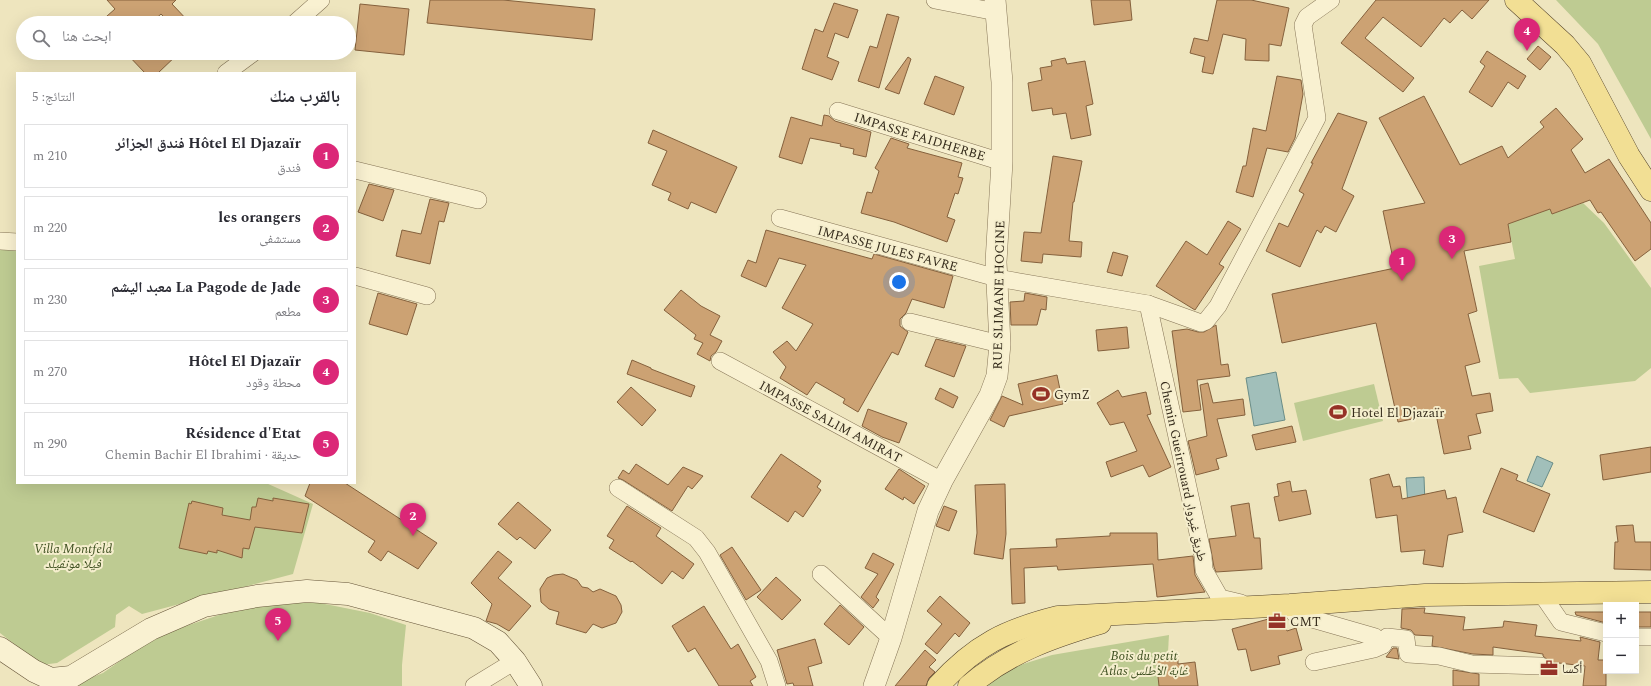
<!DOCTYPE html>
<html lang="ar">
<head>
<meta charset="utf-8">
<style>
	body { margin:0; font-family:Spectral,"Noto Naskh Arabic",serif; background:#f2f2f3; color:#2b2b33; direction:rtl }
	.controls { position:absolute; right:12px; bottom:12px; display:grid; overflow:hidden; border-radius:0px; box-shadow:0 4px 16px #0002 }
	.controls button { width:36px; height:36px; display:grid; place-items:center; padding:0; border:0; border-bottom:1px solid #e1e1e2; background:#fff; color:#2b2b33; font:20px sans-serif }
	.you { position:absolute; left:899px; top:282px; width:14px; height:14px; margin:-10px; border:3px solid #fff; border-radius:50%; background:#1a73e8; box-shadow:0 0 0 6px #1a73e833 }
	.badge { display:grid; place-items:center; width:26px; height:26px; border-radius:50%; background:#db2777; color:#fff; font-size:13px; font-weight:700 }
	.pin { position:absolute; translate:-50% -33px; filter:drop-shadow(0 1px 2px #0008) }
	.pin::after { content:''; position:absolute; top:21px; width:14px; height:12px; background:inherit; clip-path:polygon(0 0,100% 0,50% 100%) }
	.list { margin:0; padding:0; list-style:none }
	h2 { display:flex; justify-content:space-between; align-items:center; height:52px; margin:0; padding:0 16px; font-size:17px }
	h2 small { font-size:13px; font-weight:400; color:#7c7c81 }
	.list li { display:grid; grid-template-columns:26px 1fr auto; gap:12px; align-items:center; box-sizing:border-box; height:64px; margin:0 8px 8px; padding:0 8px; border:1px solid #e1e1e2; border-radius:0px }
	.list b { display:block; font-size:15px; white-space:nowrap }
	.list p { margin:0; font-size:13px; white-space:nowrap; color:#7c7c81 }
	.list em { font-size:13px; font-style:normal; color:#7c7c81 }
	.icon { flex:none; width:22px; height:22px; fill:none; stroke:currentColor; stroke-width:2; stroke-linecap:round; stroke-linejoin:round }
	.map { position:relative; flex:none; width:1651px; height:686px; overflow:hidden; direction:ltr }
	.search { position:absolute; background:#fff; box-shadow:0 4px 16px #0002; left:16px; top:16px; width:340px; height:44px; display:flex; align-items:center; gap:10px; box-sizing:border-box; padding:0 14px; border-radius:22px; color:#7c7c81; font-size:15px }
	.panel { position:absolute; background:#fff; box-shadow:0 4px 16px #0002; left:16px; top:72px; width:340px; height:412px; border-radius:0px; direction:rtl }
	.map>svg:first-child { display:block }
</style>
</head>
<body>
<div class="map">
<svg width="1651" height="686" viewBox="0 0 1651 686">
	<rect width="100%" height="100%" fill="#eee5be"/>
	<g fill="#becb92">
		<polygon points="1556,0 1651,0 1651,139 1598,44"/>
		<polygon points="1583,203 1604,223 1651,288 1651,368 1635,381 1530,393 1518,378 1499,379 1479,266 1515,259 1508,223 1550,209 1552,214"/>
		<polygon points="0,246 14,248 17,253 17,483 266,483 313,504 293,574 142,614 129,606 116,615 115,627 57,663 41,665 0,633"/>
		<polygon points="1374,384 1383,421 1303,441 1294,403"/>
		<polygon points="272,603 320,603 370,613 406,625 402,665 402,686 68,686 103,673 134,651 171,631 222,614"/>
		<polygon points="1169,635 1166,686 985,686 997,672 1052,655"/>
	</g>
	<g fill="#a1bfba" stroke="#698c87">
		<polygon points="1276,372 1285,420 1254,426 1246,378"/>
		<polygon points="1537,456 1553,463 1542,487 1527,481"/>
		<polygon points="1424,477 1425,504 1408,505 1406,478"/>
	</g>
	<g fill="#cca273" stroke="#85613d">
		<polygon points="107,0 176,0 172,4 190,23 170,23 161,14 151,23 99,23 115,9"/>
		<polygon points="430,0 503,0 595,9 592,40 427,23"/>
		<polygon points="1091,0 1130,0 1132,20 1094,25"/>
		<polygon points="1217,0 1251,0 1289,8 1281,46 1269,44 1269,61 1245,60 1246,39 1223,34 1213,74 1202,72 1205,57 1190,53 1194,38 1208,41"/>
		<polygon points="1376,0 1489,0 1472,19 1462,10 1450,23 1444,18 1421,47 1383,17 1365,38 1414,78 1403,92 1341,43"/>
		<polygon points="834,3 858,10 848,38 835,33 827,57 839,62 832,80 802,69 815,29 823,32"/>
		<polygon points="360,4 409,9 404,55 355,50"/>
		<polygon points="887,14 899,17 879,88 858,81 870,46 877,48"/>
		<polygon points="1538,46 1551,57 1540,70 1527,59"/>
		<polygon points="1487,51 1526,76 1518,89 1508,82 1492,107 1469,92 1485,66 1480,62"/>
		<polygon points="126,53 179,53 158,73 145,73"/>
		<polygon points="908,57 911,59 899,94 885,89"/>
		<polygon points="1065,58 1067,64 1085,61 1093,104 1086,106 1091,135 1071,139 1066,113 1053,115 1052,108 1032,111 1028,83 1042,80 1040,68 1052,66 1051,61"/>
		<polygon points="935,76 964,87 954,115 924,104"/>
		<polygon points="1277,76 1301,80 1303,94 1295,138 1288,152 1267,148 1253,197 1236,192 1243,166 1246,166 1253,128 1266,131"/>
		<polygon points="1424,96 1460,165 1502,146 1508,158 1544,127 1540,122 1556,108 1583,139 1571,150 1585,173 1609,159 1651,223 1651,249 1635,261 1601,212 1598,213 1590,200 1552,214 1550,209 1508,224 1511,242 1464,251 1477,311 1468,314 1480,362 1465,366 1472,396 1490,393 1493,411 1476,414 1481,433 1468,436 1471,449 1444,454 1436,414 1398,422 1376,323 1282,343 1272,294 1395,268 1383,211 1425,203 1379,118"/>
		<polygon points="1338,113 1367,122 1342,189 1354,196 1336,232 1325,226 1321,233 1317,230 1300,267 1266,251 1279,223 1288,227 1304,194 1299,191 1313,163 1311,163"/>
		<polygon points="824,115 829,116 835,121 871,132 866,157 853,154 854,149 840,146 841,144 810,138 802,164 779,157 791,117 822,126"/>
		<polygon points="653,130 737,167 716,213 691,202 688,209 668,200 671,193 652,185 667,151 648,143"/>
		<polygon points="891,138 909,144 907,148 962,163 958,177 963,178 958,194 955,193 947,217 955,220 947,242 894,222 861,213 867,192 872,193 879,171 875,168"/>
		<polygon points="1053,156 1082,161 1074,202 1073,202 1069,241 1082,242 1081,257 1043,254 1042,263 1021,261 1024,232 1041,233"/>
		<polygon points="369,184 394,190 383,221 358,212"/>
		<polygon points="430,199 449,203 444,222 439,221 430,264 396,256 402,230 421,234"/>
		<polygon points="1228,221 1241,229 1219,264 1224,267 1195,310 1156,286 1186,241 1207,255"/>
		<polygon points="766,230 872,259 874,254 953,276 944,308 912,299 906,313 900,319 900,326 908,332 898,355 892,352 858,412 843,403 845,399 816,382 807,395 780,378 786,367 773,352 787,341 796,351 813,324 782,308 806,265 779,258 766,287 741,276 748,260 756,263"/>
		<polygon points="1113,252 1128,256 1122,276 1107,272"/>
		<polygon points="681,290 701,306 720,316 710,335 722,341 716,352 711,356 710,361 697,354 703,343 694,339 696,335 664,310"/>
		<polygon points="378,293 417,304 407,335 369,324"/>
		<polygon points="1025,293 1047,297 1046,310 1041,309 1037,325 1011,325 1010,302 1024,301"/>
		<polygon points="1216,325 1221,365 1228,364 1230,376 1197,380 1201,410 1183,412 1172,331 1187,329 1198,332 1204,332"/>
		<polygon points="1127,327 1129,348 1098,351 1096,330"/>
		<polygon points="936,339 966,346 954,377 925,366"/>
		<polygon points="632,360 651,368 651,369 695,386 691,397 627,374"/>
		<polygon points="1057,375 1063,404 1009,416 1004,427 990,420 1002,396 1023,405 1018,384"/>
		<polygon points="1208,383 1213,403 1243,399 1245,415 1217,419 1227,456 1216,459 1219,469 1196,475 1188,441 1207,436 1200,385"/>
		<polygon points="631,387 656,410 642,426 617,402"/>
		<polygon points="940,388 958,397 953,408 935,399"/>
		<polygon points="1118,390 1122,397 1146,392 1151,414 1147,415 1171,467 1149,477 1143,465 1111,477 1106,462 1137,451 1124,422 1110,425 1097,403"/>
		<polygon points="868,409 907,423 899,443 882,437 862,426"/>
		<polygon points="1292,426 1296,442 1256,450 1252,435"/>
		<polygon points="1651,447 1651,472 1603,480 1600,455"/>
		<polygon points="781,454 821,481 817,487 821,490 803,517 795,511 788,522 751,497"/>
		<polygon points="636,464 668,485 683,467 703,476 692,489 688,486 672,511 623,480 618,478 623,470 629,474"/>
		<polygon points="1501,468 1518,475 1516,480 1550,494 1534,532 1483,512"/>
		<polygon points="899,469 925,486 914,504 904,497 903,500 885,489"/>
		<polygon points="1389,474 1393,487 1400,486 1402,499 1445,490 1447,499 1456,497 1463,532 1448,535 1443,567 1423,564 1425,550 1401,552 1397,515 1376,518 1370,479"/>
		<polygon points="1290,481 1292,492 1306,490 1311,514 1279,521 1274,497 1279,496 1277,484"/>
		<polygon points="310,483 345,483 437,543 418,569 388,551 381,561 368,552 375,541 305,496"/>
		<polygon points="1005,484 1006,534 1003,559 974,554 977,533 975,485"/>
		<polygon points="258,498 273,501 273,498 309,504 302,533 255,527 249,549 243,548 242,558 217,550 217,553 208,551 207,554 179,548 189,503 191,504 192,501 223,508 222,515 250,520 252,507 256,507"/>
		<polygon points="518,502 551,530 535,549 520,537 517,540 498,524"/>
		<polygon points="1249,503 1254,538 1260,538 1262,569 1216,572 1214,567 1209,539 1236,536 1231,506"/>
		<polygon points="627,506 661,528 656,536 694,564 683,579 672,571 662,584 632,561 631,562 609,548 614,540 607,536"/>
		<polygon points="944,506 957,511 949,531 936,526"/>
		<polygon points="1633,525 1635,542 1651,542 1651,570 1614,569 1615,542 1618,542 1616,526"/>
		<polygon points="1110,533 1157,533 1158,560 1193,556 1195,575 1205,592 1157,597 1153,564 1058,570 1057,566 1024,568 1025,603 1012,604 1010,549 1057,547 1056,539 1110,536"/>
		<polygon points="732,547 761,590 746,600 720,555"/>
		<polygon points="498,551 512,562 498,578 531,606 509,631 497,624 486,621 492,604 471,583"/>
		<polygon points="873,553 894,564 876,597 879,600 873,608 861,597 878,574 865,568"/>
		<polygon points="563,574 577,580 582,587 588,588 593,592 600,589 616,596 621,605 622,612 616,623 602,628 593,624 586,633 556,624 559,612 549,609 541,602 540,589 547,578 554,575"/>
		<polygon points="776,577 801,600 782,620 757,597"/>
		<polygon points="940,596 970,623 959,637 955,633 937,654 925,644 942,624 927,611"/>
		<polygon points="840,605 864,627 849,645 824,624"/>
		<polygon points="704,606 731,649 738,644 756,677 750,681 753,686 719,686 695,648 688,652 672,626"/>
		<polygon points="1425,608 1424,613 1465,617 1463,630 1503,627 1504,621 1537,625 1535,636 1581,641 1580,637 1600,642 1598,660 1606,660 1606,686 1583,686 1585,666 1550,662 1543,656 1543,654 1493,647 1493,655 1473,654 1432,646 1433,636 1415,635 1411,630 1401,628 1402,609"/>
		<polygon points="1575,612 1606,612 1606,623 1576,615"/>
		<rect x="1636" y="612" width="15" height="15"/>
		<polygon points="1272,618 1283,618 1287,631 1296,628 1302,650 1278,656 1280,664 1251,671 1246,649 1238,650 1232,629"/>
		<polygon points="815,639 822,663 808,667 813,686 794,686 793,683 787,684 777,650"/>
		<polygon points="1393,648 1397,648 1399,659 1386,657"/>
		<polygon points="925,650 936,660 929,667 935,672 929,678 926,686 895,686"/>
		<polygon points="1178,656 1178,664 1195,662 1198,686 1159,686 1156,658"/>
		<polygon points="1453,670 1479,674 1479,686 1453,686"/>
	</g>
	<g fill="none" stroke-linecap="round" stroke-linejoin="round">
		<g stroke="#867557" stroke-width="18">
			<g id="minor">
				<polyline points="935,0 996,12"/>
				<polyline points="295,23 321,0"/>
				<polyline points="226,73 253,53"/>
				<polyline points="838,111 1002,162"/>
				<polyline points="355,170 478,200"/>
				<polyline points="780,218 997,278 1148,304 1201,323 1206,321 1218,306 1317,118 1303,25 1307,17 1331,0"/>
				<polyline points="0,241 17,242"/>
				<polyline points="355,276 427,296"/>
				<polyline points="1148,304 1203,556 1204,570 1220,598 1241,603"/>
				<polyline points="910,322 1000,344"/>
				<polyline points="720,361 942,481"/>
				<polyline points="618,488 696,538 707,552 769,661 777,686"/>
				<polyline points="821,574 891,638"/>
				<polyline points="1541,593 1561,622 1606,633"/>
				<polyline points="1290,605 1295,614 1375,637 1383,645 1374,649 1314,662"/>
				<polyline points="1636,637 1651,637"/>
				<polyline points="1383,645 1387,637 1406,639 1408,654 1439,656 1472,664 1541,666"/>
				<polyline points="474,686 515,661"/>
			</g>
		</g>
		<g stroke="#867557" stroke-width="22">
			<polyline id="tertiary" points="874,686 891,638 928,511 942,481 990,395 997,376 1000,344 996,262 1002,162 1002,82 995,0"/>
		</g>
		<g stroke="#67563a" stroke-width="23">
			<polyline id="secondary" points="0,648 34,671 51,679 71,677 151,629 204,606 257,596 307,591 348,594 474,628 498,642 515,661 531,686"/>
		</g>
		<g stroke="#53422b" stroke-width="23">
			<g id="primary">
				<polyline points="1516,0 1565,45 1580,63 1629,156 1651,190"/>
				<path d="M938 686C975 645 1006 630 1058 617L1290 605 1425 595 1651 592"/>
				<path d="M969 686C1007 653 1052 637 1100 623"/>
			</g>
		</g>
		<use href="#minor" stroke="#f9f1d1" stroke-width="17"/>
		<use href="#tertiary" stroke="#f9f1d1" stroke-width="21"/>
		<use href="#secondary" stroke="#f9f1d1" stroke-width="22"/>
		<use href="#primary" stroke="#f2df94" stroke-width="22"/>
	</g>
	<defs>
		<g id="stadium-bare" transform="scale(1.38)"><path d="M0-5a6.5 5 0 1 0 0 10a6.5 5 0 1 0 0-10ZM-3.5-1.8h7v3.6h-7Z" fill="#953227" stroke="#f5eecd" stroke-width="2.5" paint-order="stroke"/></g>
		<g id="office-bare" transform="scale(1.38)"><path d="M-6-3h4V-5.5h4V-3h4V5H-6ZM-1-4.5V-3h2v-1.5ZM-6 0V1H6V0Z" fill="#953227" stroke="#f5eecd" stroke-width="2.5" paint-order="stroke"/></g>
	</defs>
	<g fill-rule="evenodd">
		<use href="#stadium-bare" x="1041" y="394"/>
		<use href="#stadium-bare" x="1338" y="412"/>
		<use href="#office-bare" x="1277" y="621"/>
		<use href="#office-bare" x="1549" y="668"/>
	</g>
	<g text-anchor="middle" stroke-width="4" stroke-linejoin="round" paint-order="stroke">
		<g font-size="13" fill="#352b1b" stroke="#f5eecd">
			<text transform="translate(920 136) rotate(17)" y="5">IMPASSE FAIDHERBE</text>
			<text transform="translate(888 248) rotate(15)" y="5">IMPASSE JULES FAVRE</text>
			<text transform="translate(998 295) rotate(-89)" y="5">RUE SLIMANE HOCINE</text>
			<text transform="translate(831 421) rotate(28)" y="5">IMPASSE SALIM AMIRAT</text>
			<text transform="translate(1184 471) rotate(78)" y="5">Chemin Gueirrouard طريق غيروار</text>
		</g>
		<g font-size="13" fill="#352b1b" stroke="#f5eecd" text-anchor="start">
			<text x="1054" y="399">GymZ</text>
			<text x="1351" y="417">Hotel El Djazaïr</text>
			<text x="1290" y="626">CMT</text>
			<text x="1562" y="673">أكسا</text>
		</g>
		<g font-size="13" font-style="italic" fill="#405122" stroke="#f5eecd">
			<text x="73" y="553">Villa Montfeld<tspan x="73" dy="15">فيلا مونفيلد</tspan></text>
			<text x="1144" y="660">Bois du petit<tspan x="1144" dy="15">Atlas غابة الأطلس</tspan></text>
		</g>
	</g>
</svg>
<div class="controls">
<button>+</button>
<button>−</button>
</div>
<div class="you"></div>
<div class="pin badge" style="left:1402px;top:281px">1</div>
<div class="pin badge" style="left:413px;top:536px">2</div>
<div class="pin badge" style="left:1452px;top:259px">3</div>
<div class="pin badge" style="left:1527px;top:51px">4</div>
<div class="pin badge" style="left:278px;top:641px">5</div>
<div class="search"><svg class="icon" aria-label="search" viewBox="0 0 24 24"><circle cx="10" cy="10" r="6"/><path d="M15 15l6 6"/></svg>ابحث هنا</div>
<section class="panel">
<h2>بالقرب منك<small>النتائج: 5</small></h2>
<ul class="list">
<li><span class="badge">1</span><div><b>Hôtel El Djazaïr فندق الجزائر</b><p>فندق</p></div><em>210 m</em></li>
<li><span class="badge">2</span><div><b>les orangers</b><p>مستشفى</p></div><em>220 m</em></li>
<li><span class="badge">3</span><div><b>La Pagode de Jade معبد اليشم</b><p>مطعم</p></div><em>230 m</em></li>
<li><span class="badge">4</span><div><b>Hôtel El Djazaïr</b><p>محطة وقود</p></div><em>270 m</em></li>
<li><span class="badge">5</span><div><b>Résidence d'Etat</b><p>حديقة · Chemin Bachir El Ibrahimi</p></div><em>290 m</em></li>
</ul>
</section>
</div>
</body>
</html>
